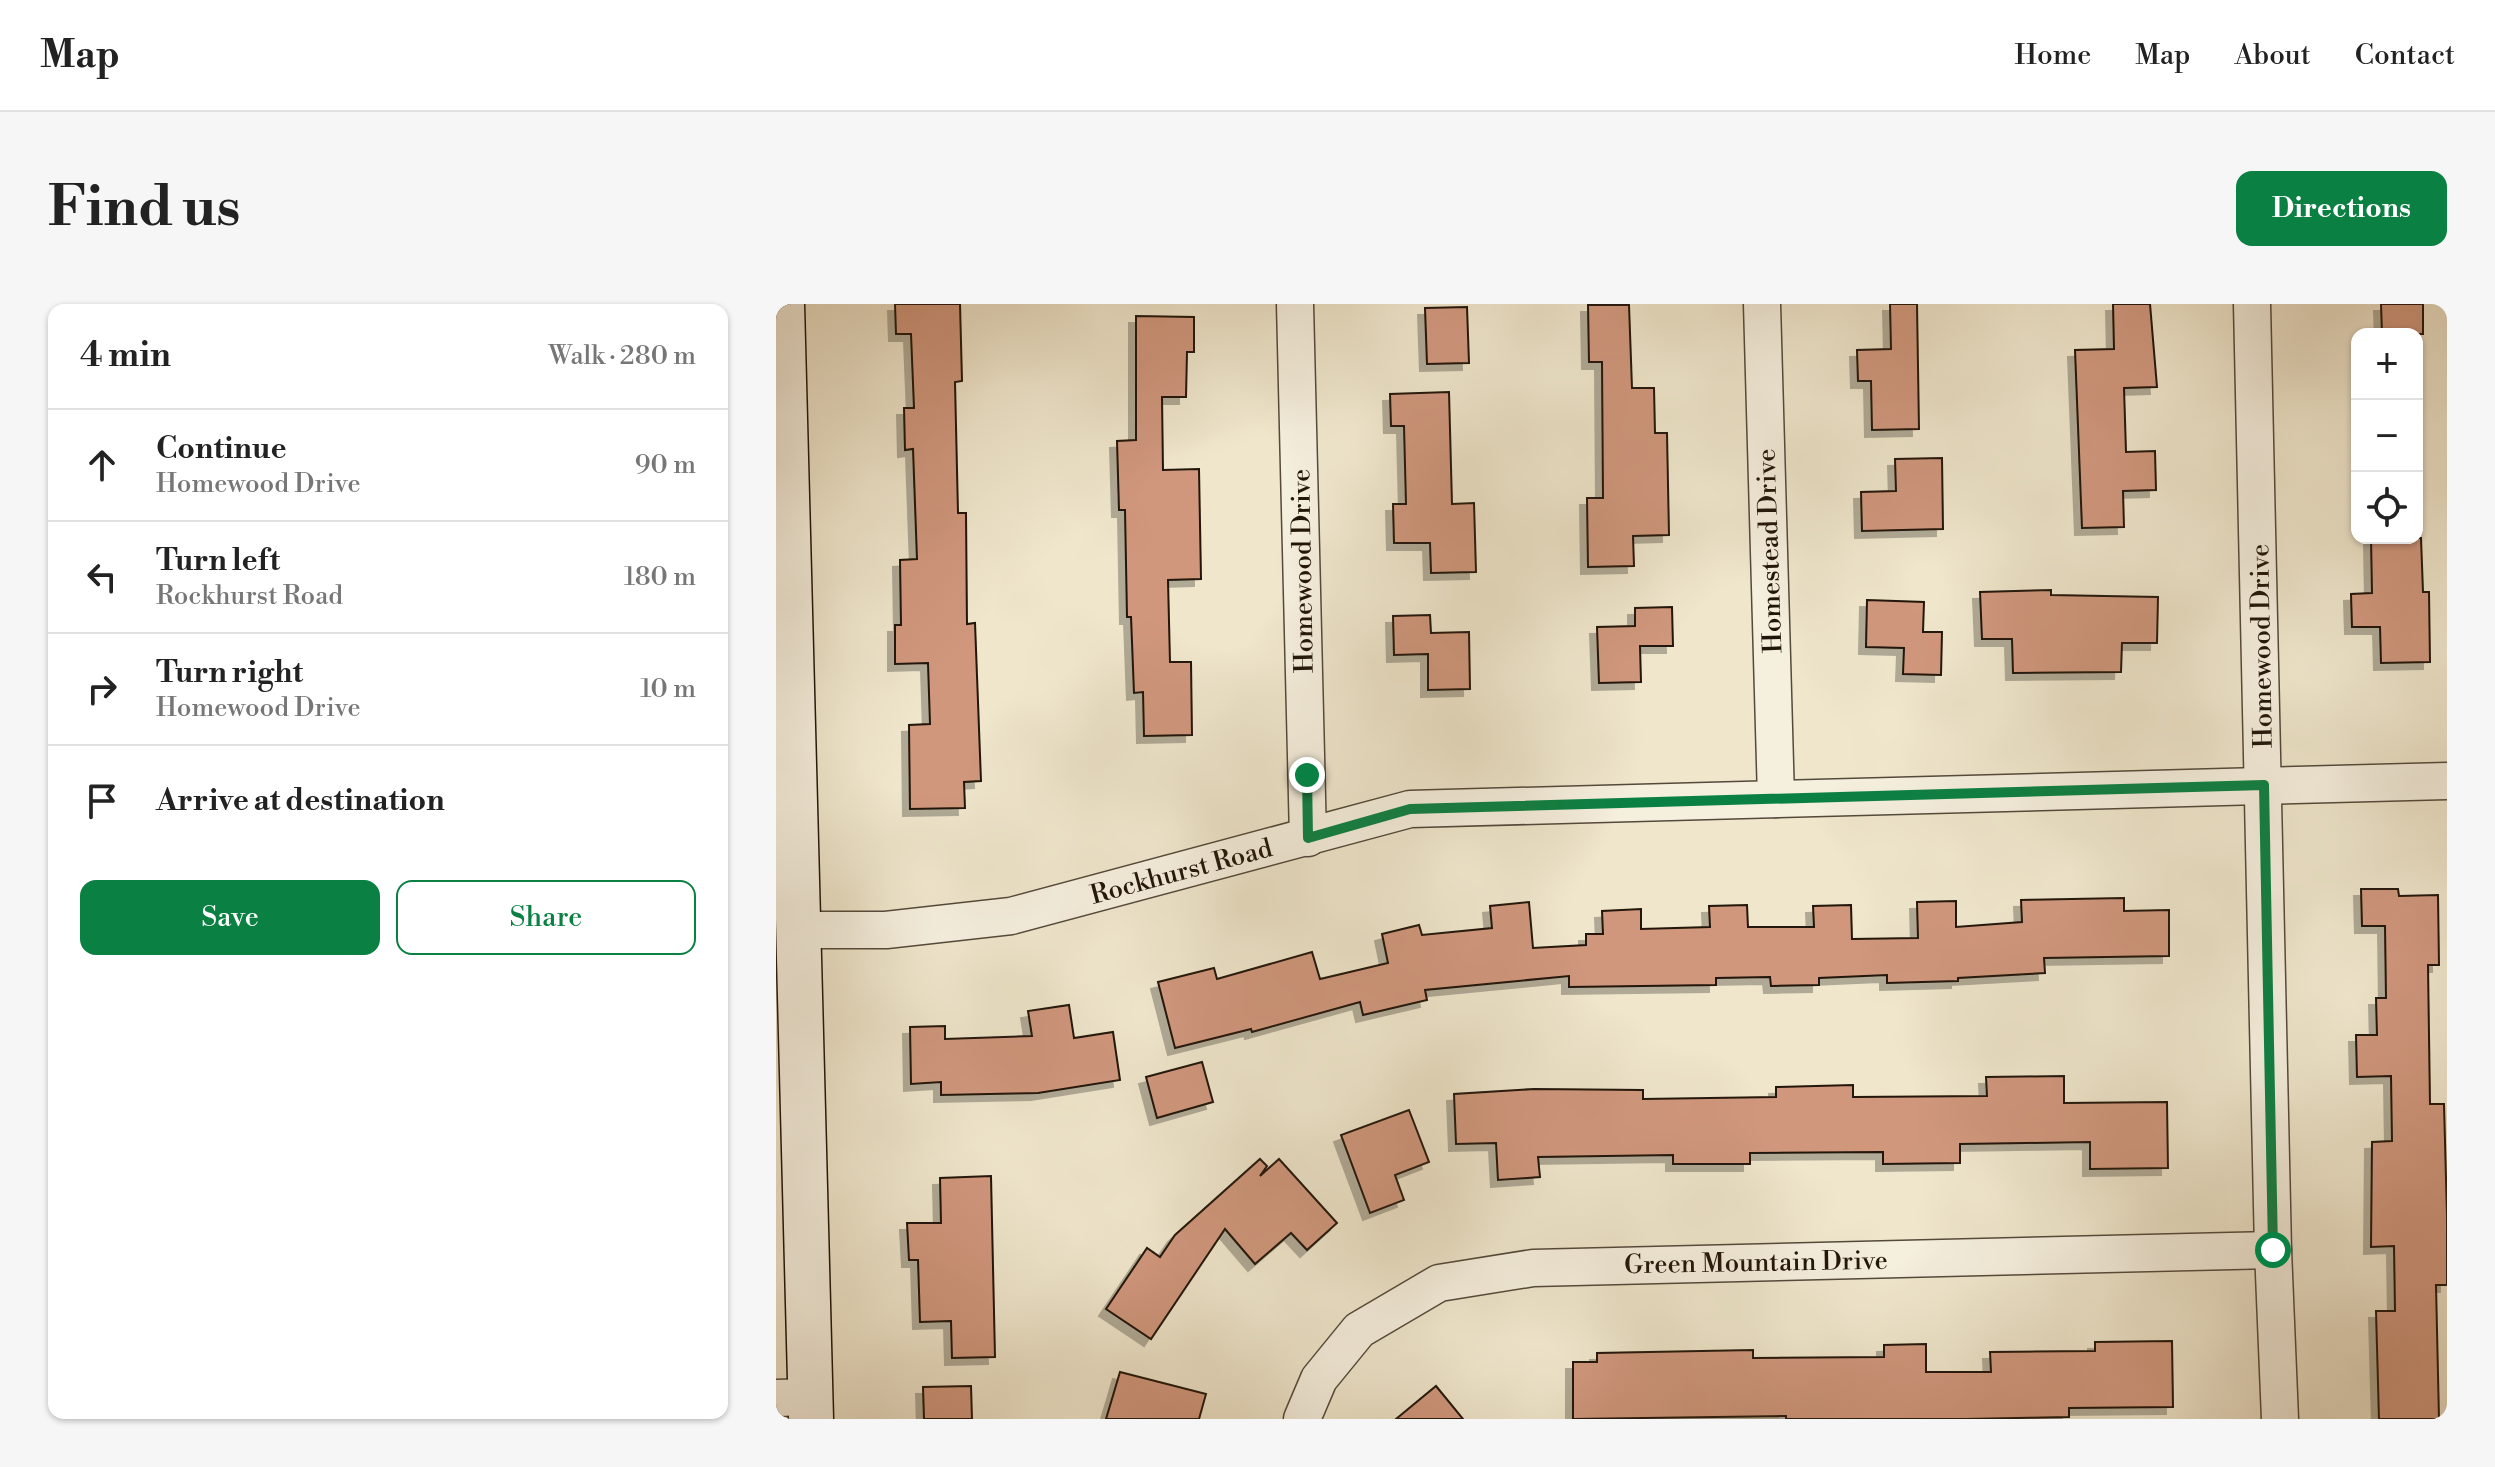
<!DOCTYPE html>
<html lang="en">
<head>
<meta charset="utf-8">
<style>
	body { margin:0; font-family:"Libre Bodoni",serif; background:#f6f6f6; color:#222 }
	.controls { position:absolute; right:24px; top:24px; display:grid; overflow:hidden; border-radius:16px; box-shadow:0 2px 6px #0004 }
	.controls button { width:72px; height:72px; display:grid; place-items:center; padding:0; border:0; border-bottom:2px solid #e0e0e0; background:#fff; color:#222; font:40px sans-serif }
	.stop { position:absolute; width:24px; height:24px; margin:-18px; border:6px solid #0b8043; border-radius:50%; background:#fff }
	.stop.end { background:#0b8043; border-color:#fff; box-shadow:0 2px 8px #0008 }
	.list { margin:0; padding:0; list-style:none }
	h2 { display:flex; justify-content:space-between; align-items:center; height:104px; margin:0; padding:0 32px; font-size:34px }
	h2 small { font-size:26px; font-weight:400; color:#767676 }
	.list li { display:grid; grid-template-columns:52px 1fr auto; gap:24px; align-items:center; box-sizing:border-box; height:112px; padding:0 32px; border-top:2px solid #e0e0e0 }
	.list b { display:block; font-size:30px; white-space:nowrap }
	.list p { margin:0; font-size:26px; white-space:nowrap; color:#767676 }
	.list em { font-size:26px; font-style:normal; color:#767676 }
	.actions { display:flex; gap:16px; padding:24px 32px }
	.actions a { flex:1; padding:18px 0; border:2px solid #0b8043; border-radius:16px; text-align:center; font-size:28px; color:#0b8043 }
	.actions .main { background:#0b8043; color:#fff }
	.icon { flex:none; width:44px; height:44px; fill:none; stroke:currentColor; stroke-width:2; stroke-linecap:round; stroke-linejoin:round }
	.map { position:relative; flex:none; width:1671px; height:1115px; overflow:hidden; border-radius:16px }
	header { display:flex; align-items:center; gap:48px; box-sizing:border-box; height:112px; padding:0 40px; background:#fff; border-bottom:2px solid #e0e0e0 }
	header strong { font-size:38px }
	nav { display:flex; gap:44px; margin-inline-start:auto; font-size:28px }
	.intro { display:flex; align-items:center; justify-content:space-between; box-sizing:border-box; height:192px; padding:0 48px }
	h1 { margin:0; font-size:56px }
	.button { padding:20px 36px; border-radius:16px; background:#0b8043; color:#fff; font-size:28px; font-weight:700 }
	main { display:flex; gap:48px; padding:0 48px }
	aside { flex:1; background:#fff; border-radius:16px; box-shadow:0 2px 6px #0004 }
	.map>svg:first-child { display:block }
</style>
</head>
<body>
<header>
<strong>Map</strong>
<nav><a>Home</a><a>Map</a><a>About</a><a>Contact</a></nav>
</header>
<div class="intro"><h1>Find us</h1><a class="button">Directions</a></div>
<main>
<aside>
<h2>4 min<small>Walk · 280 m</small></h2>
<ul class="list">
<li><svg class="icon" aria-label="ahead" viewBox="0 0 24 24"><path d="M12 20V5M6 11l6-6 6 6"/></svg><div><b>Continue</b><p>Homewood Drive</p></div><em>90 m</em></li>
<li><svg class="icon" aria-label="left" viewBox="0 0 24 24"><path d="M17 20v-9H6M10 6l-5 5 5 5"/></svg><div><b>Turn left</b><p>Rockhurst Road</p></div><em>180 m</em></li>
<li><svg class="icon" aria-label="right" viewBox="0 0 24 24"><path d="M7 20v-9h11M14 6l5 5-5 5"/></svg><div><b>Turn right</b><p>Homewood Drive</p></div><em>10 m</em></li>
<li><svg class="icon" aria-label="arrive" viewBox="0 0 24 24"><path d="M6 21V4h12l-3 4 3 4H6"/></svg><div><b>Arrive at destination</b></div></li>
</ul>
<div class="actions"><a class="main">Save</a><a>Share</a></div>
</aside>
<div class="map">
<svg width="1671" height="1115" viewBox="0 0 1671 1115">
	<defs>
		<filter id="shadow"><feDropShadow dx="-7" dy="7" stdDeviation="0" flood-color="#0004"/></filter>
	</defs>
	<rect width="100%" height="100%" fill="#efe6cc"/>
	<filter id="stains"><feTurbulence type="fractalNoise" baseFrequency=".0025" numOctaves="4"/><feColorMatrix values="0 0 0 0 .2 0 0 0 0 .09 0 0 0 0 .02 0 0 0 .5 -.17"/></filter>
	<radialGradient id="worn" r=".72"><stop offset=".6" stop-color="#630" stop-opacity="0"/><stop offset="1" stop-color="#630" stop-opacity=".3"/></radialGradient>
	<g fill="#d0977d" stroke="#211509" stroke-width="2" filter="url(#shadow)">
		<polygon points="119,0 184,0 186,77 179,78 182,209 190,209 191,320 199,319 205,477 188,478 189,504 134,505 133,421 154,420 152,359 119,360 119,321 125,321 124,256 141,255 137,145 129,146 128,104 138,104 135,30 120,30"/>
		<polygon points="1114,0 1141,0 1143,125 1096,126 1095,77 1082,77 1081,46 1115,45"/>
		<polygon points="1337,0 1374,0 1381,83 1348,84 1350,148 1379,147 1380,186 1347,187 1348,223 1306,224 1299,46 1338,45"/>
		<polygon points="1605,0 1647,0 1647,30 1606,30"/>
		<polygon points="812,1 853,1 856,84 878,84 879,129 891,129 893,231 857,232 858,262 812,263 811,194 827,194 826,58 813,58"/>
		<polygon points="691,3 693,59 651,60 649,4"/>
		<polygon points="360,12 418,13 418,48 411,48 410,93 386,93 387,166 423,165 425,275 392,276 394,358 415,358 416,431 368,432 367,388 358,389 355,313 351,313 349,206 343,206 341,137 360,136"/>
		<polygon points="673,88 676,200 698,199 700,268 655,269 654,239 618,239 617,200 630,200 628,122 615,122 614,90"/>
		<polygon points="1166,154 1167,225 1086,227 1085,188 1120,187 1119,155"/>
		<polygon points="1595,234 1645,234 1647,288 1653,288 1654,358 1605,359 1604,323 1576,323 1575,290 1596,289"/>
		<polygon points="1275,286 1275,291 1382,293 1381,339 1346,339 1345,368 1237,369 1236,335 1206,335 1204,288"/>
		<polygon points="1091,296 1148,298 1147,328 1166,328 1165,371 1127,370 1128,344 1090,343"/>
		<polygon points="896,303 897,342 864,342 865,378 823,379 821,323 859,322 859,304"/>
		<polygon points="654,311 655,329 693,328 694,385 652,386 652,350 618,351 617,312"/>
		<polygon points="1585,585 1622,585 1623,592 1662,591 1663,661 1652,661 1654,800 1668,800 1671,912 1671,981 1660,981 1663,1115 1603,1115 1600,1007 1619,1007 1618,942 1595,943 1596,838 1616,837 1615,772 1581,773 1580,731 1601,731 1600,694 1610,694 1609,622 1586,622"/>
		<polygon points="1348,594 1348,607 1393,606 1393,652 1268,654 1269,669 1182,674 1182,677 1111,679 1111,671 1043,674 1043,681 995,682 994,673 940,674 940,681 793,683 793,672 649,686 651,696 587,711 584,698 476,728 475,725 399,744 382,678 438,664 441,675 536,648 544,675 612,659 606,630 643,621 646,631 716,624 714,602 753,598 757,644 810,641 810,630 827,630 826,607 865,605 865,625 934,623 933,602 971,601 972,623 1038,623 1037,602 1075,601 1076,635 1142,634 1141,598 1180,597 1180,623 1246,618 1245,596"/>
		<polygon points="293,701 298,734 337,728 344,776 262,789 165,791 165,778 135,780 134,723 169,722 169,735 256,732 252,707"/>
		<polygon points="426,758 437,798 381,814 370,773"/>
		<polygon points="1288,772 1288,799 1391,798 1392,864 1314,865 1314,838 1184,840 1184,859 1107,860 1107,848 974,849 974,860 897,860 897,851 762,853 764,873 722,876 720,839 680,840 678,790 758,785 867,786 867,795 1000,793 1000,783 1077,781 1077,793 1211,792 1210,773"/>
		<polygon points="633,806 653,858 619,871 628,896 594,909 565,831"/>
		<polygon points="484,855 491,862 484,872 503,855 561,919 531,946 515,929 479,960 449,925 375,1035 330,1005 371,944 384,953 399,931"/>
		<polygon points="215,872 219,1053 176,1054 175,1017 144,1018 142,956 133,956 131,919 165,919 164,874"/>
		<polygon points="1396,1037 1397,1103 1293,1104 1293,1113 1190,1115 1010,1115 1010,1112 797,1115 797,1058 821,1058 821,1049 977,1046 977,1054 1108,1053 1108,1041 1150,1040 1150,1068 1215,1068 1214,1048 1319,1047 1319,1038"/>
		<polygon points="344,1068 430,1090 423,1115 330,1115"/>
		<polygon points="195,1082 196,1115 148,1115 147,1083"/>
		<polygon points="660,1082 687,1115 620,1115"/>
	</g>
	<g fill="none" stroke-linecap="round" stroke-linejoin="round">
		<g stroke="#54493a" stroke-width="39">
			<g id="street">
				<polyline points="519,0 532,534"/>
				<polyline points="986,0 1000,495"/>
				<polyline points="1476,0 1497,946 1504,1115"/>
				<polyline points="22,626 110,626 235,612 634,505 1671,477"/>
				<polyline points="0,1094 34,1093"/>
				<polyline points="526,1115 543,1075 583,1026 663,979 757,964 1497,946"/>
			</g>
		</g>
		<g stroke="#211509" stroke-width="47">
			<polyline id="secondary" points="6,0 35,1115"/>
		</g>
		<use href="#street" stroke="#f5efde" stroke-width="36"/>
		<use href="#secondary" stroke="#f5efde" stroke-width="44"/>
	</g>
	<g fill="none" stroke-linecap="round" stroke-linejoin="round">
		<polyline stroke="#0b8043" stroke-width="10" points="531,471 532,534 634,505 1488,481 1497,946"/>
	</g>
	<g text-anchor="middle" stroke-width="7" stroke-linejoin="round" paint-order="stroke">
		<g font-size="26" fill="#211509" stroke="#f5efde">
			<text transform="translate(993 247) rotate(-92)" y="9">Homestead Drive</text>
			<text transform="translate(526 267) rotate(-91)" y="9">Homewood Drive</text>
			<text transform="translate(1485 342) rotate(-91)" y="9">Homewood Drive</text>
			<text transform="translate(405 567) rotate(-15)" y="9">Rockhurst Road</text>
			<text transform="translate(980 958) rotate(-1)" y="9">Green Mountain Drive</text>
		</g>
	</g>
	<rect width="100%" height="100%" filter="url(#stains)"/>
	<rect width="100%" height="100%" fill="url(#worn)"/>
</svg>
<div class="controls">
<button>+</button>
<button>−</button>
<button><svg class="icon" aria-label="locate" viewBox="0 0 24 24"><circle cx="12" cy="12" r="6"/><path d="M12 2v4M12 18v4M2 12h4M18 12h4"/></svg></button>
</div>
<div class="stop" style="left:1497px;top:946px"></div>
<div class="stop end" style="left:531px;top:471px"></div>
</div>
</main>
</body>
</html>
